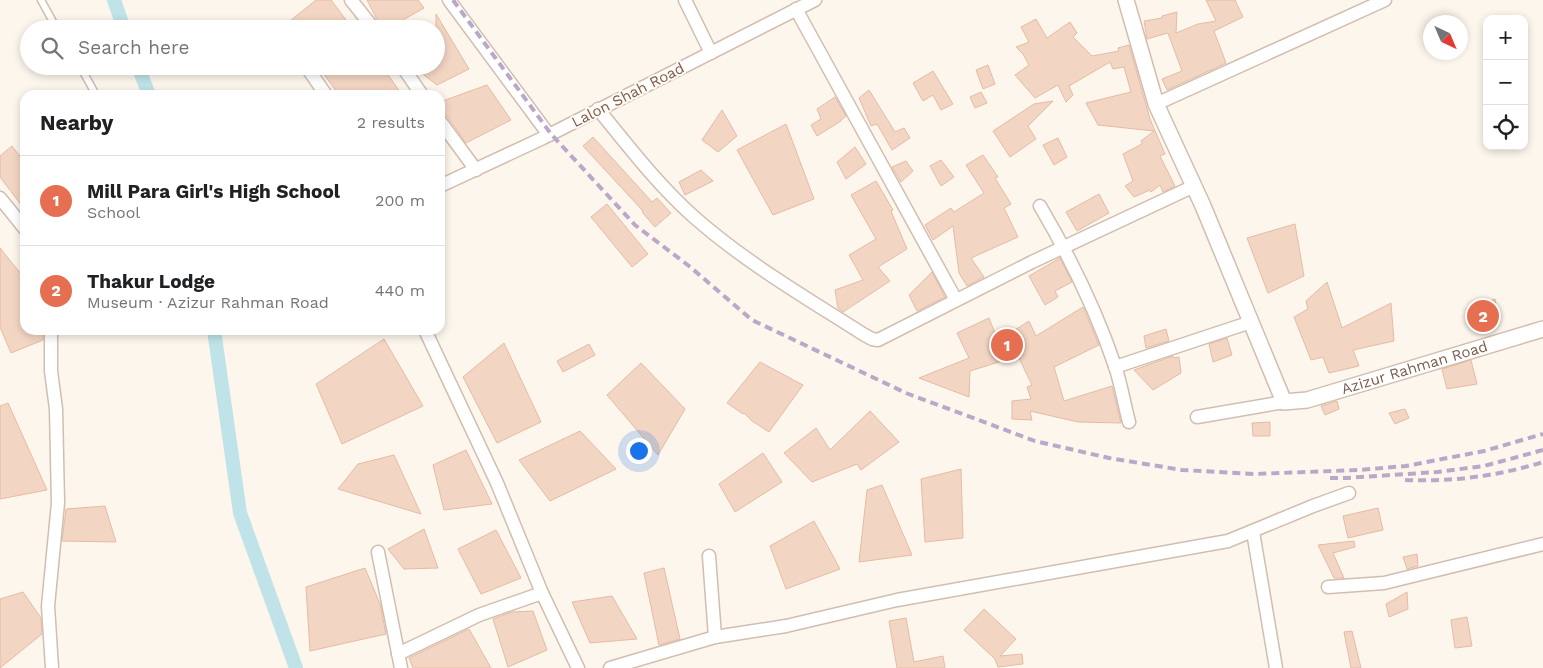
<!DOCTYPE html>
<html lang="en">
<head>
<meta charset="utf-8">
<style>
	body { margin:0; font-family:"Work Sans",sans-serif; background:#f6f6f6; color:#202124 }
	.controls { position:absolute; right:15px; top:15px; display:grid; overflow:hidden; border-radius:10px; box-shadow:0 2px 8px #0003 }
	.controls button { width:45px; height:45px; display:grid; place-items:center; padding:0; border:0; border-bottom:1px solid #e0e0e0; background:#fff; color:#202124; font:25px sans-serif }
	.compass { position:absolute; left:1423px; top:15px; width:45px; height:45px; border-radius:50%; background:#fff; box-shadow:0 2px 8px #0003; rotate:136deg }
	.you { position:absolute; left:638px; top:450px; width:18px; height:18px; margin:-12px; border:4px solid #fff; border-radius:50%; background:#1a73e8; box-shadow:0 0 0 8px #1a73e833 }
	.badge { display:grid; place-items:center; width:32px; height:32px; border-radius:50%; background:#e76f51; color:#fff; font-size:16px; font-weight:700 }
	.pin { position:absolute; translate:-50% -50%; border:2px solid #fff; box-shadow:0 1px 5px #0006 }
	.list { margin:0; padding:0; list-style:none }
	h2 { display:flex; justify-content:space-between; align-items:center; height:65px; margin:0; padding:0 20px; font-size:21px }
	h2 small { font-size:16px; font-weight:400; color:#757577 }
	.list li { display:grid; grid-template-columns:32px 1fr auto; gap:15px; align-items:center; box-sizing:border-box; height:90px; padding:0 20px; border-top:1px solid #e0e0e0 }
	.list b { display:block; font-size:19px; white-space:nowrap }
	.list p { margin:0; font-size:16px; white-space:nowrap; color:#757577 }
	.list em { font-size:16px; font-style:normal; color:#757577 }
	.icon { flex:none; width:28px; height:28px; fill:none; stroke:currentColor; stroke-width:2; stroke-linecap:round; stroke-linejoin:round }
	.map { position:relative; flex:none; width:1543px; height:668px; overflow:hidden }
	.search { position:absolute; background:#fff; box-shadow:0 2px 8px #0003; left:20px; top:20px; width:425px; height:55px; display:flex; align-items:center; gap:12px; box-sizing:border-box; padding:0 18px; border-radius:28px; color:#757577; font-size:19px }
	.panel { position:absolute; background:#fff; box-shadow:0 2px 8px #0003; left:20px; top:90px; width:425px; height:245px; border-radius:15px }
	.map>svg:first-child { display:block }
</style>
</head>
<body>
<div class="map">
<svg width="1543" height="668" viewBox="0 0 1543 668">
	<rect width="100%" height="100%" fill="#fdf6ec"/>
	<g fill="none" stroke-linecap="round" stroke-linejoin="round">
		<g stroke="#bfe3e8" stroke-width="14">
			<polyline points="114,0 124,29"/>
			<polyline points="138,66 149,95"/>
			<polyline points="214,330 240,513 296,668"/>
		</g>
	</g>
	<g fill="#f3d5c3" stroke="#e6bba3">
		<polygon points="316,0 331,0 353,29 280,29"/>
		<polygon points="367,0 418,0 424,8 387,29 382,29"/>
		<polygon points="1206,0 1235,0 1243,17 1214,31 1226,63 1167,90 1162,79 1182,71 1168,33 1147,39 1144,21 1162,18 1162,16 1177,12 1176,33 1198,24 1216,21"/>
		<polygon points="436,14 469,69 437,85 412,66 436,66"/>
		<polygon points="1036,19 1047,38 1070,22 1077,33 1073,37 1092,56 1119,51 1118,48 1129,45 1150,119 1165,154 1160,156 1175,186 1163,192 1160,185 1151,192 1150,190 1134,197 1125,186 1133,181 1123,154 1142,144 1141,141 1154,131 1098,125 1086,103 1131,92 1124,67 1113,69 1110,62 1069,86 1073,95 1066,102 1058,85 1035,98 1015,75 1029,65 1023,54 1016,47 1029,42 1021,27"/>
		<polygon points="988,65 995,84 983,89 976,70"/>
		<polygon points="318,66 382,66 402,95 339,95"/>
		<polygon points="933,71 953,104 941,110 933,95 923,101 913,83"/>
		<polygon points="487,85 511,120 466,143 447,116 440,110 440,102"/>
		<polygon points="869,90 895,132 904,128 910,138 892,150 877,124 871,126 859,98"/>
		<polygon points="981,92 987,103 975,108 970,97"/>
		<polygon points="835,97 846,116 841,120 841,121 817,136 811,125 821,119 817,109"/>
		<polygon points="1053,101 1028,126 1036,139 1010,157 993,131 1034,104"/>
		<polygon points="722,110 737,136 718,152 702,140"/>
		<polygon points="786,124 814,199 773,215 737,150"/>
		<polygon points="593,137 652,202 657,198 671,213 655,227 642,212 643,211 583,146"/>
		<polygon points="1058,138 1067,157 1054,165 1043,145"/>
		<polygon points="12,146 25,163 25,210 0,177 0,156"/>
		<polygon points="855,147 866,164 846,179 837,162"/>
		<polygon points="983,155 998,177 995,178 1011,204 1004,208 1018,237 971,258 984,277 967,286 959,273 953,226 933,240 925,225 951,208 954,212 984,193 966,165"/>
		<polygon points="941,160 954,177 941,186 930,166"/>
		<polygon points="906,161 913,171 901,182 892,167"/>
		<polygon points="701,170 713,181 685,195 679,182"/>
		<polygon points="876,181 893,210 891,211 907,249 878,267 890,281 843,312 838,308 835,290 863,280 849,255 876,239 851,195"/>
		<polygon points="1099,194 1109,213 1077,231 1066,212"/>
		<polygon points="607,204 648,254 632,267 591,217"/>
		<polygon points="1295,224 1304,276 1268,293 1247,238"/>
		<polygon points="0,248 25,279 25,330 43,330 43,340 11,353 0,327"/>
		<polygon points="1060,258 1072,282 1055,291 1058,297 1045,305 1029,276"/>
		<polygon points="932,272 945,297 917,311 909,295"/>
		<polygon points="1327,282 1342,328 1391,303 1394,341 1353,350 1359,366 1329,373 1323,357 1311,360 1294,317 1308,309 1306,301"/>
		<polygon points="1495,299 1499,322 1475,331 1466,309"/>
		<polygon points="1083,307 1099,345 1054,367 1064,401 1112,386 1121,423 1078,422 1030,411 1032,420 1012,419 1012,401 1031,399 1027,387 1032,385 1018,356 970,371 969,397 919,378 969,358 957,333 989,318 996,336 997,335 999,340 1029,321 1036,336"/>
		<polygon points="1166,329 1169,341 1146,348 1144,336"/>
		<polygon points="1227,338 1232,355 1213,362 1209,344"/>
		<polygon points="384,339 423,406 342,444 316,384"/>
		<polygon points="504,343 541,422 497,443 463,377"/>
		<polygon points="589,344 595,355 563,372 557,361"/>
		<polygon points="1173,356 1174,358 1179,357 1181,373 1153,390 1134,370"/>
		<polygon points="1471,360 1477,384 1447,389 1442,369"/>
		<polygon points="760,362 803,385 769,432 752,421 744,413 743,414 727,403"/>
		<polygon points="641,363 685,409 658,455 607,395"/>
		<polygon points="1337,401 1339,409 1325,415 1321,406"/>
		<polygon points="8,403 47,490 0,499 0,406"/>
		<polygon points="1405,409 1409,418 1395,424 1389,413"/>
		<polygon points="870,411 899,442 861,470 857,464 812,482 784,453 816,428 830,450"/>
		<polygon points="1270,422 1270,436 1253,436 1252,423"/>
		<polygon points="580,431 616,469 550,501 519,460"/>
		<polygon points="466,450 492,504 444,510 433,465"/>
		<polygon points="763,453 782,482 735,512 719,484"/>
		<polygon points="394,455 421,514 338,489 358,464"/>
		<polygon points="961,469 963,538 925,542 921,479"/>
		<polygon points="882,485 912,555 859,562 867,490"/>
		<polygon points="105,506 116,542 62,541 66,509"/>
		<polygon points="1378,508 1383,530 1348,538 1343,516"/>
		<polygon points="814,521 840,569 786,589 770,546"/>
		<polygon points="424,529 438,568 404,569 388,549"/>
		<polygon points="496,530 521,578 481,594 458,549"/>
		<polygon points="1354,541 1355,547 1333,553 1344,578 1334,578 1318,545"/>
		<polygon points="1417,554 1418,566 1407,569 1403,557"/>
		<polygon points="365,568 380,604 386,634 310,651 306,587"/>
		<polygon points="664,568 680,639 659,645 644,573"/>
		<polygon points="23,592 41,618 42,634 0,668 0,599"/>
		<polygon points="1407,592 1408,609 1389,617 1386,604"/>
		<polygon points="612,596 637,639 590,643 572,602"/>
		<polygon points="984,609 1016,639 1000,656 1022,654 1023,664 998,667 995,659 964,630"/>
		<polygon points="533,611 547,650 508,667 493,619 512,612"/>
		<polygon points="1467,617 1472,646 1455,648 1451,620"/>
		<polygon points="906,618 914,662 943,656 945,668 897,668 889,621"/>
		<polygon points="469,629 491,668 413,668 409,658"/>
		<polygon points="1352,631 1361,668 1351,668 1344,632"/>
	</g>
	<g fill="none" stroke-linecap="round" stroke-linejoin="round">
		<g stroke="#d1beb0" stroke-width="9">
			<g id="service">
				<polyline points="41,0 57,29"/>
				<polyline points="80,66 96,95"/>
			</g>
		</g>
		<g stroke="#d1beb0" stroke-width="15">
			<g id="minor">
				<polyline points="351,0 374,29"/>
				<polyline points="449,0 549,135"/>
				<polyline points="685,0 711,53"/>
				<polyline points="796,9 956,300"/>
				<polyline points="306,66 326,95"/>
				<polyline points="402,66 422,95"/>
				<polyline points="1156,104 1385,0"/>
				<path d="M598 109C628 146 658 185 694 217 745 262 805 297 863 334L872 339 878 340 1032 262 1192 187"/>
				<polyline points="440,121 476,170"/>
				<polyline points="440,186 543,138 815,0"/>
				<polyline points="0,198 25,229"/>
				<path d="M1040 206C1070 257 1096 310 1115 366 1121 384 1124 403 1129 422"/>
				<polyline points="51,330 51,371 56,409 58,503 48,606 52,668"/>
				<polyline points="425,330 497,483 542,593 578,668"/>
				<polyline points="1115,367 1251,322"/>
				<polyline points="1197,417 1284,402"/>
				<polyline points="1253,532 1276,668"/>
				<polyline points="378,552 401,668"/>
				<polyline points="709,556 715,637"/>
				<polyline points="1328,587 1384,583 1543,544"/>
				<polyline points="398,654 479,615 542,593"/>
				<polyline points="610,668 715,637 786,626 897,600 1228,541 1313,506 1349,493"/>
			</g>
		</g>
		<g stroke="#d1beb0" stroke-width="18">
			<g id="tertiary">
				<path id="s1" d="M1126 0 1156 104 1203 206 1284 402 1307 400 1543 329"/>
			</g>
		</g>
		<use href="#service" stroke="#fff" stroke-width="6"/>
		<use href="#minor" stroke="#fff" stroke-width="12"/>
		<use href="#tertiary" stroke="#fff" stroke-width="15"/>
		<g stroke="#b9a8c9" stroke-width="4" stroke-dasharray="8 5" stroke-linecap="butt">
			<polyline points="453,0 551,134 635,225 689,266 752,320 906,393 1035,441 1109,458 1182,470 1255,474 1359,470 1406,466 1484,451 1543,434"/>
			<polyline points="1330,478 1346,478 1437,472 1484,466 1543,450"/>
			<path d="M1405 480C1452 482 1498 476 1543 462"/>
		</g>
	</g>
	<g text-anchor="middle" stroke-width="4" stroke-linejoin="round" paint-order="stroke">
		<g font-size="15" fill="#7a5c4d" stroke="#fffaf3">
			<text transform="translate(628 95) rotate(-27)" y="5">Lalon Shah Road</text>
			<text dy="5" stroke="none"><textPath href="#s1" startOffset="568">Azizur Rahman Road</textPath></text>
		</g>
	</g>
</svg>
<div class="controls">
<button>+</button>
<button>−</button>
<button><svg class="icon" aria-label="locate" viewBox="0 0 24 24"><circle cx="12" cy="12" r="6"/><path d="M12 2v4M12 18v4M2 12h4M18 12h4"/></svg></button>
</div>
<svg class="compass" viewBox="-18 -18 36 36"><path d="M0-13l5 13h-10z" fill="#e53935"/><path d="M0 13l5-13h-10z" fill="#757577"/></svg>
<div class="you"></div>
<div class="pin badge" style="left:1007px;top:345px">1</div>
<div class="pin badge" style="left:1483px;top:316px">2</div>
<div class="search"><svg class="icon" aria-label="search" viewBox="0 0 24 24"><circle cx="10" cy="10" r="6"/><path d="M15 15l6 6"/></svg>Search here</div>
<section class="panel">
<h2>Nearby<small>2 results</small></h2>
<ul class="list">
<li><span class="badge">1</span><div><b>Mill Para Girl's High School</b><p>School</p></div><em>200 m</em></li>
<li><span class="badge">2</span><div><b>Thakur Lodge</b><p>Museum · Azizur Rahman Road</p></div><em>440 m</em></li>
</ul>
</section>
</div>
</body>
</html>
